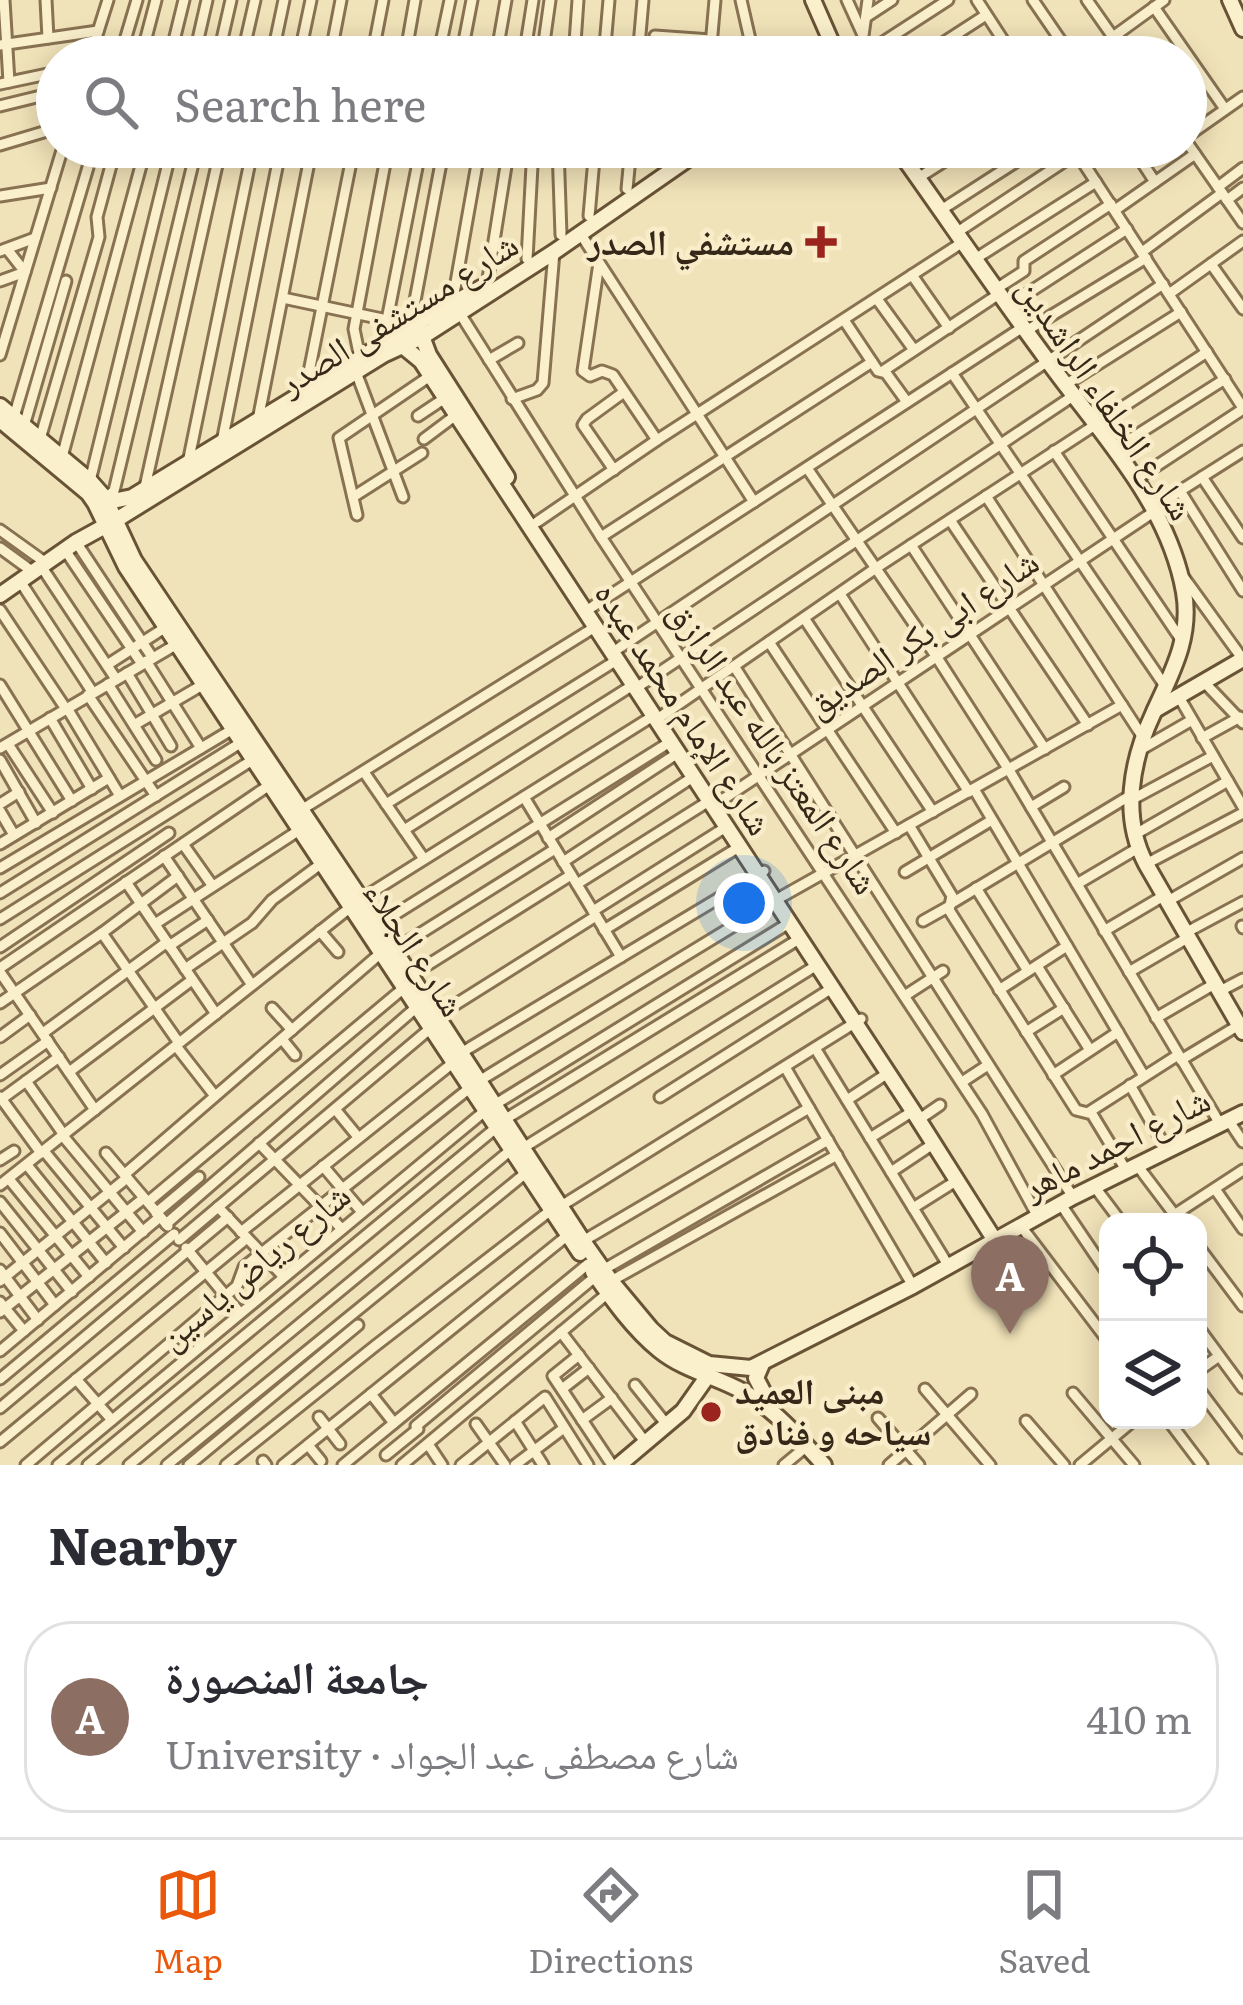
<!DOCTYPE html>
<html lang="en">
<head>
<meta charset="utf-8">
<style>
	body { margin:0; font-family:Literata,"Noto Naskh Arabic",serif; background:#f2f2f3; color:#2b2b33 }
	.controls { position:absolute; right:36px; bottom:36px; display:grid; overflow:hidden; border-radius:24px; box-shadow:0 6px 30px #0003 }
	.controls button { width:108px; height:108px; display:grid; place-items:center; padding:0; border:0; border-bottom:3px solid #e1e1e2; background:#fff; color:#2b2b33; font:60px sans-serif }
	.you { position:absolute; left:744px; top:903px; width:42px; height:42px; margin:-30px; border:9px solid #fff; border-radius:50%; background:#1a73e8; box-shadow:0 0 0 18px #1a73e833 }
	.badge { display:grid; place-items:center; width:78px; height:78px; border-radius:50%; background:#ea580c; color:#fff; font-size:39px; font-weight:700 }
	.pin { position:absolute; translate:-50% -99px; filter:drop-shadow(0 3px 6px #0008) }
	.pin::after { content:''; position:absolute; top:63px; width:42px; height:36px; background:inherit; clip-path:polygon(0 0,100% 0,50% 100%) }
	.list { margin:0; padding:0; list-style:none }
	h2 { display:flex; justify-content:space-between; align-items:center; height:156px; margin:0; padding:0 48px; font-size:51px }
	h2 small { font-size:39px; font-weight:400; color:#7c7c81 }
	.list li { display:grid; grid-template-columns:78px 1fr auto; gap:36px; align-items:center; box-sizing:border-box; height:192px; margin:0 24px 24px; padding:0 24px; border:3px solid #e1e1e2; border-radius:48px }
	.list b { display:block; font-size:45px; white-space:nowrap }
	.list p { margin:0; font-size:39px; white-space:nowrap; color:#7c7c81 }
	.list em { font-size:39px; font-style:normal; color:#7c7c81 }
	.icon { flex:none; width:66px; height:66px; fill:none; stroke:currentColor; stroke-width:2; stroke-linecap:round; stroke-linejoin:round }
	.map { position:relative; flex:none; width:1243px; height:1465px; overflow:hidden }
	.search { position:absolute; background:#fff; box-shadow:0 6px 30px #0003; left:36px; right:36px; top:36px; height:132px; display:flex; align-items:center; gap:30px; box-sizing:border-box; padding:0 42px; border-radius:66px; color:#7c7c81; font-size:45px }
	.sheet { height:372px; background:#fff }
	nav { display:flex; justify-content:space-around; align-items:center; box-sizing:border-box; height:168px; border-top:3px solid #e1e1e2; background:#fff; font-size:33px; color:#7c7c81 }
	nav a { display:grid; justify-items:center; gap:6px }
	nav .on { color:#ea580c }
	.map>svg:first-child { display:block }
</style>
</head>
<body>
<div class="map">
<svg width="1243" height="1465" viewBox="0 0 1243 1465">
	<rect width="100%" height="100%" fill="#f1e3b9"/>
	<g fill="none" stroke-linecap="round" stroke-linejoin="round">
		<g stroke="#887252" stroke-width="15">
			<g id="street">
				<polyline points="4,0 9,82"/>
				<polyline points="46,0 48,38"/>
				<polyline points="741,0 754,57"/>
				<polyline points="847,0 862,33"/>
				<polyline points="977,0 1014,57"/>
				<polyline points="1033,0 1072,57"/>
				<polyline points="1087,0 1127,57"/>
				<polyline points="1154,7 1225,109"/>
				<polyline points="866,17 892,0"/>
				<polyline points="655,36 711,40"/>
				<polyline points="1113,37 1164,0"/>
				<polyline points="0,45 98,31"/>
				<polyline points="90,57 108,0"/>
				<polyline points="120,57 137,0"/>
				<polyline points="141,57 156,0"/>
				<polyline points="170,57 184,0"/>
				<polyline points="194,57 207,0"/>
				<polyline points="218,57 231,0"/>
				<polyline points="242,57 255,0"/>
				<polyline points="272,57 284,0"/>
				<polyline points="299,57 311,0"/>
				<polyline points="330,57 341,0"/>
				<polyline points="372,57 383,0"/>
				<polyline points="405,57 415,0"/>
				<polyline points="438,57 450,0"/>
				<polyline points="461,57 472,0"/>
				<polyline points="496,57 506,0"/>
				<polyline points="524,57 533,0"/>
				<polyline points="542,57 550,0"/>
				<polyline points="574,57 578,0"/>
				<polyline points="604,57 609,0"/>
				<polyline points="638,57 643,0"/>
				<polyline points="710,57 715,0"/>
				<polyline points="860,57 948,0"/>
				<polyline points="860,57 868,0"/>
				<polyline points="921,57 986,15"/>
				<polyline points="983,57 1005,43"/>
				<polyline points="0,84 57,72"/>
				<polyline points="0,106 57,92"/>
				<polyline points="1186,137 1243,97"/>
				<polyline points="1186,141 1243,223"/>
				<polyline points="0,145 57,128"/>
				<polyline points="558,147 561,235"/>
				<polyline points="1073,147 1243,408"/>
				<polyline points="1132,147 1155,182"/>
				<polyline points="918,178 967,147"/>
				<polyline points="1218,187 1243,168"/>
				<polyline points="627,189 631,147"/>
				<polyline points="0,196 51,188"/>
				<polyline points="1227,200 1243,188"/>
				<polyline points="941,210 1039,147"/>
				<polyline points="1115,210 1195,154"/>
				<polyline points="589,216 595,147"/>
				<polyline points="580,233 754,502"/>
				<polyline points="956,233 1077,153"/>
				<polyline points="0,251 35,238"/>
				<polyline points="1142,252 1222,193"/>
				<polyline points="527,259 533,147"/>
				<polyline points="975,259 1096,182"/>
				<polyline points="599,263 583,371 590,376 602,371 613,375 657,440"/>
				<polyline points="1211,264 1243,309"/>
				<polyline points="912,275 949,328"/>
				<polyline points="0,281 25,272 7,249"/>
				<polyline points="487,285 509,147"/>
				<polyline points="996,289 1024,271 1024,261 1111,204"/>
				<polyline points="1169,294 1243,241"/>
				<polyline points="283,298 387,320"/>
				<polyline points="877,299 914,350"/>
				<polyline points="452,305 480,147"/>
				<polyline points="1008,306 1127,229"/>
				<polyline points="459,312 601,537 982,1114 1037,1215"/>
				<polyline points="844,320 878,371 886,373 907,402"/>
				<polyline points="410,327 444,147"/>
				<polyline points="1026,331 1146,258"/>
				<polyline points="393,338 387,320 421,147"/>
				<polyline points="0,355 63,147"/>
				<polyline points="360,358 354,329 388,147"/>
				<polyline points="489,360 518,343"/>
				<polyline points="883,371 999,294"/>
				<polyline points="356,372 403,497"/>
				<polyline points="952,373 1165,686"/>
				<polyline points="1065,385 1181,312"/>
				<polyline points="305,392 354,147"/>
				<polyline points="512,399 537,390 543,383 554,252"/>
				<polyline points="418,416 445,398"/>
				<polyline points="14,417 94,147"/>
				<polyline points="258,420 312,147"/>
				<polyline points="24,426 66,281"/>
				<polyline points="40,439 99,237 97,217 116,147"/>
				<polyline points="424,439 456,415"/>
				<polyline points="222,442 281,147"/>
				<polyline points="1113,450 1225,379"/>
				<polyline points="1054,451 1182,641"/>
				<polyline points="62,457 146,147"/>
				<polyline points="188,463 253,147"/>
				<polyline points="807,468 936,656 1009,770 1220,1124"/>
				<polyline points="614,470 583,425 587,419 624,392"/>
				<polyline points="1202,477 1243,538"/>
				<polyline points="1135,480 1243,409"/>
				<polyline points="90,481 172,147"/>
				<polyline points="145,487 221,147"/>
				<polyline points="1180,491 1243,591"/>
				<polyline points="986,496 1144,739"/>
				<polyline points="353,497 422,453"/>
				<polyline points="105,498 114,491 197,147"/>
				<polyline points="1153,508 1243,451"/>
				<polyline points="357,515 339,438 430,376"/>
				<polyline points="950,520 1088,725"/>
				<polyline points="537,522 657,440 963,242"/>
				<polyline points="0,530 46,563"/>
				<polyline points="601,537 872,362"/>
				<polyline points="76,542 152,657"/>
				<polyline points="911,545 1045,749"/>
				<polyline points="0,548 33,572"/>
				<polyline points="65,550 142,664"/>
				<polyline points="41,566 116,679"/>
				<polyline points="1182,575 1239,654"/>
				<polyline points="20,581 93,693"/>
				<polyline points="840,594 969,792"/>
				<polyline points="592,607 1023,327"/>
				<polyline points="0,610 66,709"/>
				<polyline points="804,618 933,812"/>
				<polyline points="769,642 896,833"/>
				<polyline points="619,648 1163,284"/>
				<polyline points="146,661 201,748"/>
				<polyline points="107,665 166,627"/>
				<polyline points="734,666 1073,1197"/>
				<polyline points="127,673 171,746"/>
				<polyline points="1204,682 1243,723"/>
				<polyline points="108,684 156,760"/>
				<polyline points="642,684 1073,396"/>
				<polyline points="0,685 72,801"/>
				<polyline points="88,695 156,796"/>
				<polyline points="1179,697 1243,807"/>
				<polyline points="67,708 120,796"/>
				<polyline points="663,715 876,568 1207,352"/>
				<polyline points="50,718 92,789"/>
				<polyline points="134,725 204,684"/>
				<polyline points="1202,738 1240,717"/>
				<polyline points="8,744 53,813"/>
				<polyline points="0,748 177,644"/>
				<polyline points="1140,750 1192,720"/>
				<polyline points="0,760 36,823"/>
				<polyline points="364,772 424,859"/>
				<polyline points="974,789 1144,1076"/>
				<polyline points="524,797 621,957"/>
				<polyline points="1131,800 1213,756"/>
				<polyline points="719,802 1155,511"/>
				<polyline points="0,804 19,792"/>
				<polyline points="386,804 617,660"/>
				<polyline points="1031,807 1064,787"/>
				<polyline points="301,810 595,627"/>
				<polyline points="0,811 14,835"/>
				<polyline points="909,825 952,896 949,910 1076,1110 1092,1114 1126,1170"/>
				<polyline points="404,830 633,685"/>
				<polyline points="1134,835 1228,781"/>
				<polyline points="548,838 678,753"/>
				<polyline points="0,844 109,778"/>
				<polyline points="183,844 212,885"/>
				<polyline points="164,856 252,985"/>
				<polyline points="563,862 693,777"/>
				<polyline points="1146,864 1243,813"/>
				<polyline points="0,868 233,729"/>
				<polyline points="905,872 992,820"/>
				<polyline points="126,882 216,1014"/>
				<polyline points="577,884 709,801"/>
				<polyline points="1077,884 1138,848"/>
				<polyline points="976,888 1028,971"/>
				<polyline points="0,893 242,742"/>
				<polyline points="361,899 653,716"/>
				<polyline points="1168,901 1243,858"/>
				<polyline points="952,903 1131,795"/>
				<polyline points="593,911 726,827"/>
				<polyline points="0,919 254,759"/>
				<polyline points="923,921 948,907"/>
				<polyline points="155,924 301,829"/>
				<polyline points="378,925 670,742"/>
				<polyline points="1242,926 1243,928"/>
				<polyline points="604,930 739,847"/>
				<polyline points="320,931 338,952"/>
				<polyline points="1104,931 1165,895"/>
				<polyline points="1187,932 1243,902"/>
				<polyline points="102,933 179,1043"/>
				<polyline points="169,946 208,920"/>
				<polyline points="0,947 169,833"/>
				<polyline points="389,953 555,849"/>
				<polyline points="1037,966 1090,1050"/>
				<polyline points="0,968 271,784"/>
				<polyline points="185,969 252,923 272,900 322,863"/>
				<polyline points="0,972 95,1110"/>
				<polyline points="1129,972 1189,937"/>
				<polyline points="410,976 571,875"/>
				<polyline points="999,990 1067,946"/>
				<polyline points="1220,991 1243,979"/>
				<polyline points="906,995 943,971"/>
				<polyline points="0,1003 102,933 178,876"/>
				<polyline points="272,1008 292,1030"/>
				<polyline points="437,1016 596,916"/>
				<polyline points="1156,1018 1216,983"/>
				<polyline points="1026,1032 1064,1008"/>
				<polyline points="43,1033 167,942"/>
				<polyline points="0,1037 30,1015"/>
				<polyline points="282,1039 295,1055"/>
				<polyline points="176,1046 215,1096"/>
				<polyline points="815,1048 948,1265"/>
				<polyline points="461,1053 764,871"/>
				<polyline points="1181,1060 1239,1025"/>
				<polyline points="785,1067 913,1286"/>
				<polyline points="69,1072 192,980"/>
				<polyline points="0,1075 48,1041"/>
				<polyline points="1053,1075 1118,1032"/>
				<polyline points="26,1081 64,1135"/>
				<polyline points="479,1081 781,897 1122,705"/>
				<polyline points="962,1082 988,1065"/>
				<polyline points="1130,1085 1167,1150"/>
				<polyline points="0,1097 41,1153"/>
				<polyline points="660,1097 832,988"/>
				<polyline points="0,1100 59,1057"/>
				<polyline points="847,1100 888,1073"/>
				<polyline points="335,1109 358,1137"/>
				<polyline points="1089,1112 1178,1055"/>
				<polyline points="924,1116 940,1105"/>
				<polyline points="504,1120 799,939"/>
				<polyline points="1229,1121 1243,1142"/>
				<polyline points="63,1136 143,1232"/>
				<polyline points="870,1138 913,1111"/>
				<polyline points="259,1143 342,1229"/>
				<polyline points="523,1148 817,965"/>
				<polyline points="44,1151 124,1248"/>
				<polyline points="106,1153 168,1226"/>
				<polyline points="0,1160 14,1151"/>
				<polyline points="27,1165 106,1263"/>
				<polyline points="1137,1165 1180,1222"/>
				<polyline points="323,1166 362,1212"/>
				<polyline points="891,1172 933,1144"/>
				<polyline points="125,1174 382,952"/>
				<polyline points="9,1179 89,1277"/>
				<polyline points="0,1185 352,906"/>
				<polyline points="1094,1186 1121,1222"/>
				<polyline points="1215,1189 1243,1229"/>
				<polyline points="0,1202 72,1292"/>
				<polyline points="148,1202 405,987"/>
				<polyline points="1060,1203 1108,1274"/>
				<polyline points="561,1206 861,1019"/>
				<polyline points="218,1207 284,1277"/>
				<polyline points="913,1208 956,1181"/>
				<polyline points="156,1213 199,1177"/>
				<polyline points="1174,1215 1243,1170"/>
				<polyline points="166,1224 418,1006"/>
				<polyline points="1020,1225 1108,1341"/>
				<polyline points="241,1232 454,1062"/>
				<polyline points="0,1233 55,1305"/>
				<polyline points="179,1240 432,1027"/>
				<polyline points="583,1241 809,1108"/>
				<polyline points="1198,1246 1243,1306"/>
				<polyline points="186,1248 240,1313"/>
				<polyline points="0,1270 38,1320"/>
				<polyline points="603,1270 828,1140"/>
				<polyline points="0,1281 127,1178"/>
				<polyline points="611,1281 837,1155"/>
				<polyline points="0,1302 24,1331"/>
				<polyline points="0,1312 144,1198"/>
				<polyline points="1198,1327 1243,1388"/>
				<polyline points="561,1332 646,1443"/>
				<polyline points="0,1351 160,1217"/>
				<polyline points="579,1355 553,1376 612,1465"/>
				<polyline points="1198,1371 1219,1356"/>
				<polyline points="0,1379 174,1234"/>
				<polyline points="76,1379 112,1420"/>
				<polyline points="635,1385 667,1425"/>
				<polyline points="1198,1388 1243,1448"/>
				<polyline points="562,1389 589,1368"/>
				<polyline points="925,1389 990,1465"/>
				<polyline points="1073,1393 1134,1465"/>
				<polyline points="371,1394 394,1423"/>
				<polyline points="0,1408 228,1217"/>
				<polyline points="319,1417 340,1444"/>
				<polyline points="878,1418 919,1465"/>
				<polyline points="582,1420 612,1398"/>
				<polyline points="1168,1420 1202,1465"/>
				<polyline points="515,1421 543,1465"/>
				<polyline points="1026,1421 1064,1465"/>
				<polyline points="476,1424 505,1465"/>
				<polyline points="416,1426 596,1276"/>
				<polyline points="0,1442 247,1238"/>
				<polyline points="428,1444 442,1465"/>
				<polyline points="308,1445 321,1461"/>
				<polyline points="386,1455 418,1429"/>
				<polyline points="263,1461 266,1465"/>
				<polyline points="26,1465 237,1286 244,1267 471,1087"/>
				<polyline points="58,1465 486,1110 789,923"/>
				<polyline points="88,1465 497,1127"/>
				<polyline points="129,1465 512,1149"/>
				<polyline points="167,1465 527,1172"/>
				<polyline points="189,1465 358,1325"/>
				<polyline points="226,1465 375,1346 551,1210"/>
				<polyline points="283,1465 568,1235"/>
				<polyline points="343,1465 588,1264"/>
				<polyline points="402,1465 608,1293"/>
				<polyline points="461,1465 545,1397 588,1465"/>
				<polyline points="515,1465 564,1428"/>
				<polyline points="784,1465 807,1446"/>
				<polyline points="889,1465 971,1394"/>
				<polyline points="1080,1465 1134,1420"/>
			</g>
		</g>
		<g stroke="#695336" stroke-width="20">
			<g id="secondary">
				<polyline points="813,0 838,57"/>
				<polyline points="1230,0 1243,29"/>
				<path d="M896 147C946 217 994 288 1045 357 1097 430 1168 501 1184 592 1192 638 1171 674 1153 714 1131 761 1121 817 1146 864L1243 1032"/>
				<polyline points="417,323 429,355 507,477"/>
				<polyline points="393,338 421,361 913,1111 994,1239"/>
				<polyline points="0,406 90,481 105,498 134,560 361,899 583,1241 611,1281 651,1329 665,1342 709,1364 751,1368 913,1286 1073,1197 1243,1113"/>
				<polyline points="0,420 88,493 95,503 126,567 580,1253"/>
				<polyline points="108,502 132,497 426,318 481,288"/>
				<polyline points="0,595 76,542 116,520 383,355 422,337 554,252 705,147"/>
				<polyline points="1155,710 1243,659"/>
				<path d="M593 1272C612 1299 633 1329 659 1350 686 1372 720 1377 749 1395 778 1413 801 1440 824 1465"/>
				<polyline points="762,1364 756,1378 768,1401 767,1408"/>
				<polyline points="619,1465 683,1411 707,1377"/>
			</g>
		</g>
		<use href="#street" stroke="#fbf0cc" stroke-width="9"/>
		<use href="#secondary" stroke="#fbf0cc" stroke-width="14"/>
	</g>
	<g fill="#9b251e" stroke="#f8edc8" stroke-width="4.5">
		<path d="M815 224h12v12h12v12h-12v12h-12v-12h-12v-12h12z"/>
		<circle cx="711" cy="1412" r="12"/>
	</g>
	<g text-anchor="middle" stroke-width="9" stroke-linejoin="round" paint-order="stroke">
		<g font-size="36" font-weight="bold" fill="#352819" stroke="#f8edc8" text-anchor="end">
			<text x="794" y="255">مستشفي الصدر</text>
			<text x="735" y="1404" text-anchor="start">مبنى العميد<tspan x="735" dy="41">سياحه و فنادق</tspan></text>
		</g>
		<g font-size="36" fill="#352819" stroke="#f8edc8">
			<text transform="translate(398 313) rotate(-32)" y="13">شارع مستشفى الصدر</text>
			<text transform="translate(1106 398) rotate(56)" y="13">شارع الخلفاء الراشدين</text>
			<text transform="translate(922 633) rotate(-34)" y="13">شارع ابى بكر الصديق</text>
			<text transform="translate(684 708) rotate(57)" y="13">شارع الإمام محمد عبده</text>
			<text transform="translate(774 747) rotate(56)" y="13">شارع المعتز بالله عبد الرازق</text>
			<text transform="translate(415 948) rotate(57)" y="13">شارع الجلاء</text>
			<text transform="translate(1116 1143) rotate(-27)" y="13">شارع احمد ماهر</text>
			<text transform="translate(254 1266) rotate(-40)" y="13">شارع رياض ياسين</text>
		</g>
	</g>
</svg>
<div class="controls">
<button><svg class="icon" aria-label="locate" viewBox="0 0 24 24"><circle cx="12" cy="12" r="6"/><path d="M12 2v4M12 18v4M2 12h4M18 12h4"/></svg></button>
<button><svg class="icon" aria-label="layers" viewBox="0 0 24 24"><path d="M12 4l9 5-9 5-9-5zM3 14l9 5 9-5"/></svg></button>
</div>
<div class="you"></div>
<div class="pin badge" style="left:1010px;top:1334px;background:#8d6e63">A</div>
<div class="search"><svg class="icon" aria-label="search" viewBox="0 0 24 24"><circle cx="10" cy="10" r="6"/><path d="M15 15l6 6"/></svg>Search here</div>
</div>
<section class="sheet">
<h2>Nearby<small></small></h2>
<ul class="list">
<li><span class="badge" style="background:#8d6e63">A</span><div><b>جامعة المنصورة</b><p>University · شارع مصطفى عبد الجواد</p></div><em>410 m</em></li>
</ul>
</section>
<nav>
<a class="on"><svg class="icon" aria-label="map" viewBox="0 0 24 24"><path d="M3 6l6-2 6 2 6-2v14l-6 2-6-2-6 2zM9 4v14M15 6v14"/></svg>Map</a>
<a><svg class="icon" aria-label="directions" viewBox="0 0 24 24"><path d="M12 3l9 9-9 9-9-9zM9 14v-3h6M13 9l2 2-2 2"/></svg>Directions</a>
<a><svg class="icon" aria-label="saved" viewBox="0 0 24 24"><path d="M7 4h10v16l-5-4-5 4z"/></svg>Saved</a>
</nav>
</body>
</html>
